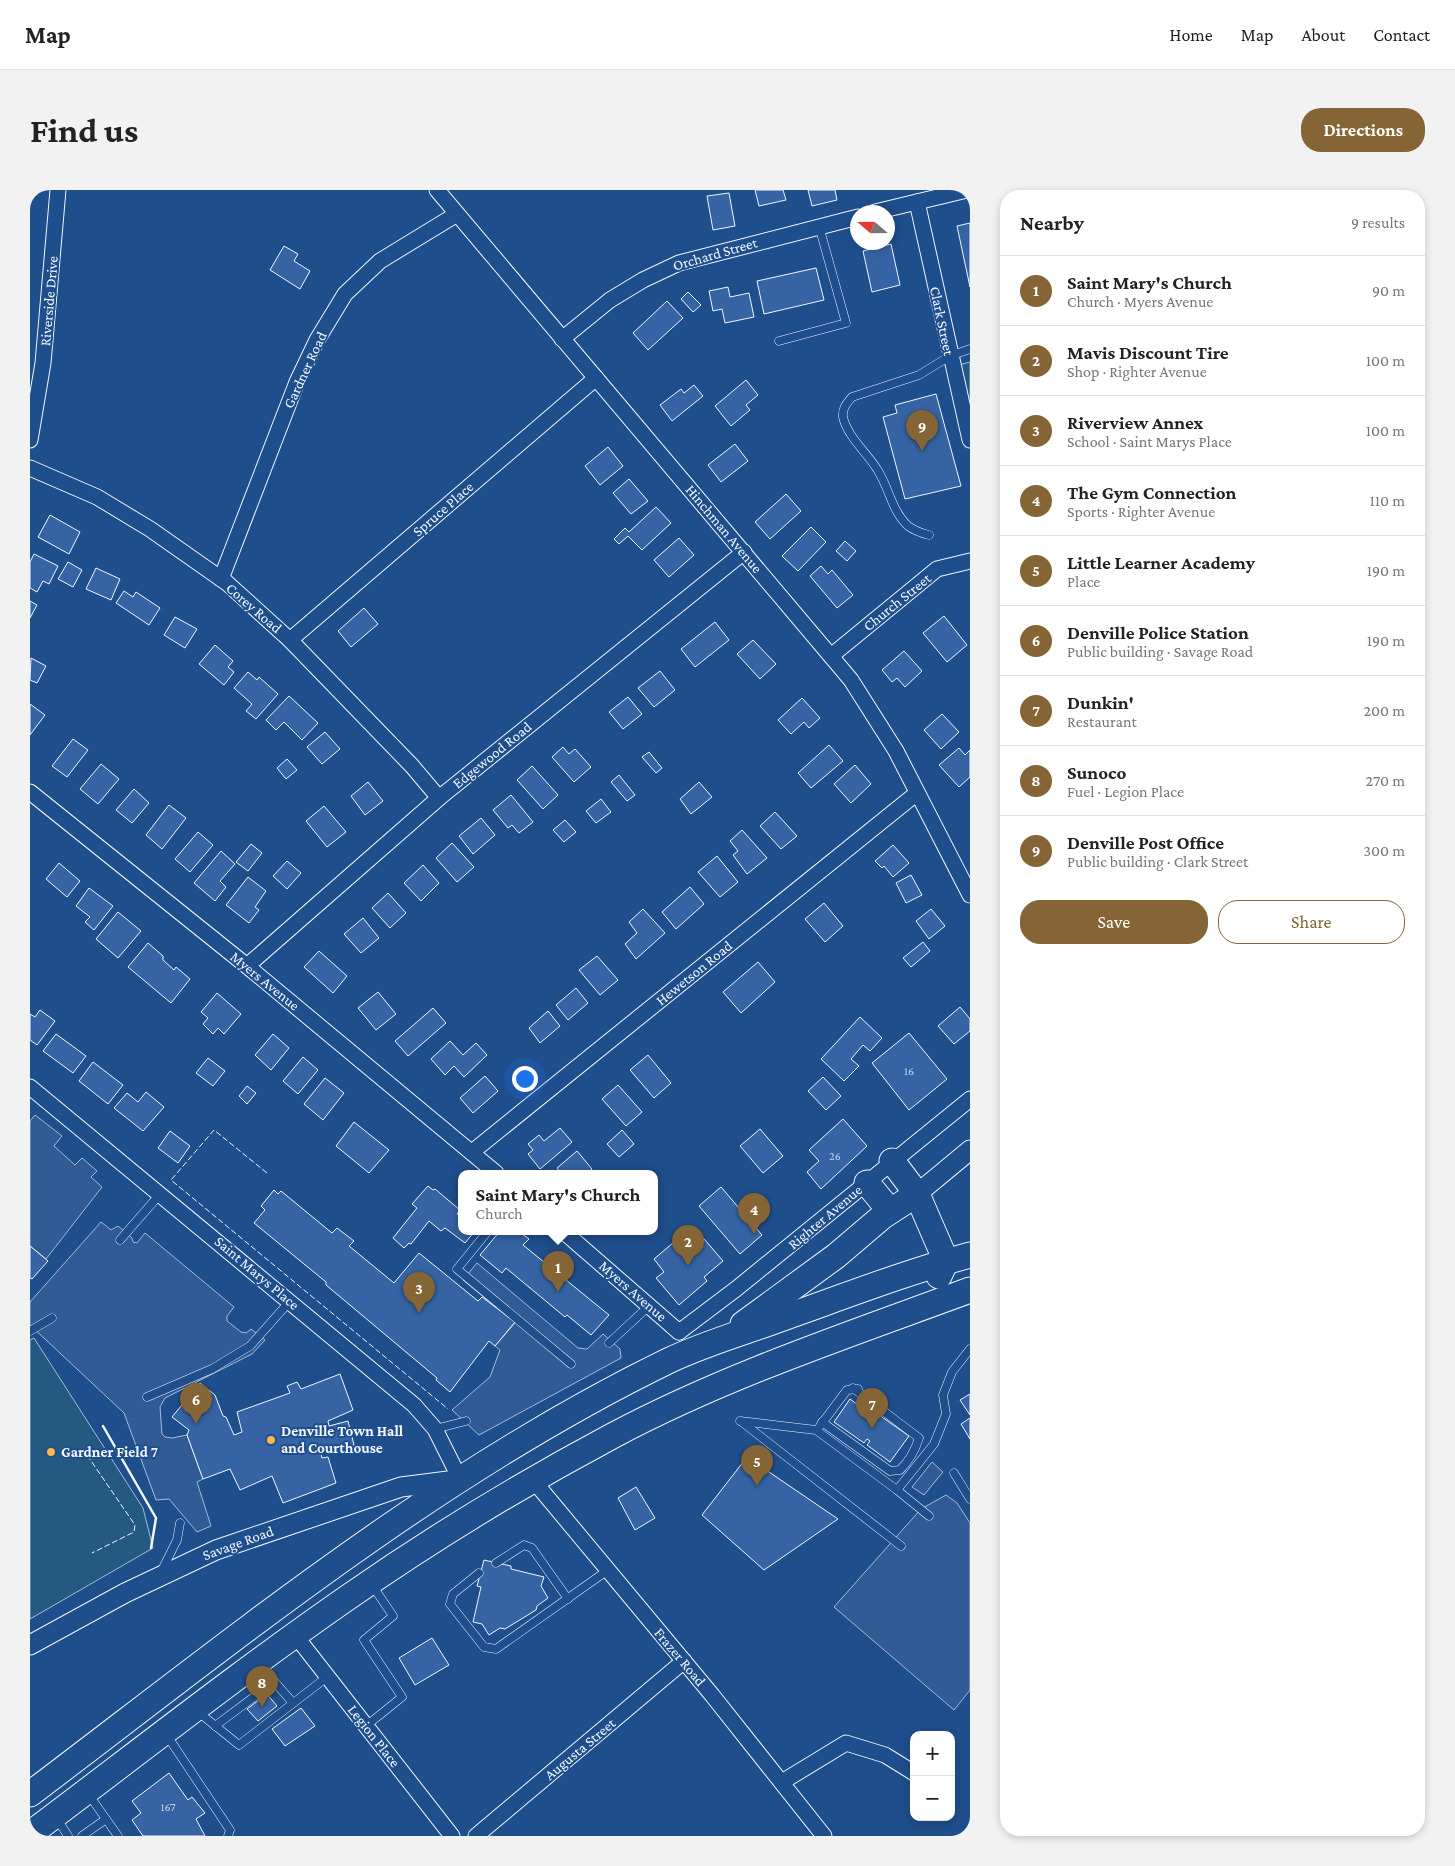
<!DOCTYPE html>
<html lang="en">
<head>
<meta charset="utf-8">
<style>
	body { margin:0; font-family:"Crimson Pro",serif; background:#f2f2f2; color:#222 }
	.controls { position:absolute; right:15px; bottom:15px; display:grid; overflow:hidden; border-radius:10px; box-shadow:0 2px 8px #0003 }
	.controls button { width:45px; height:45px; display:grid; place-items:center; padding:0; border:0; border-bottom:1px solid #e0e0e0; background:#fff; color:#222; font:25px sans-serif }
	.compass { position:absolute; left:820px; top:15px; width:45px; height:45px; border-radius:50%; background:#fff; box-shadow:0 2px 8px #0003; rotate:290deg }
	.you { position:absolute; left:494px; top:888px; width:18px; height:18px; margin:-12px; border:4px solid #fff; border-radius:50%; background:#1a73e8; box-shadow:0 0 0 8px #1a73e833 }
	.badge { display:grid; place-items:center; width:32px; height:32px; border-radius:50%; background:#856535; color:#fff; font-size:16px; font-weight:700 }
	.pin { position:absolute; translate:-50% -41px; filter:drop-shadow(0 1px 2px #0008) }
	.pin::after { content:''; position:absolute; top:26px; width:18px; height:15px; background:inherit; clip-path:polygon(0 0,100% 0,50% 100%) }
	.popup { position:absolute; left:428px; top:980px; width:200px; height:65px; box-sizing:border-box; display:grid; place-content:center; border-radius:10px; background:#fff; filter:drop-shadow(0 1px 4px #0005); font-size:16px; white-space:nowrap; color:#767676 }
	.popup b { font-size:19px; color:#222 }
	.popup::after { content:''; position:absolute; left:50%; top:100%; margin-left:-10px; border:10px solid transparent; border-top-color:#fff }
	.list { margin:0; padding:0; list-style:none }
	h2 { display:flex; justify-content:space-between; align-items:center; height:65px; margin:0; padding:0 20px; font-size:21px }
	h2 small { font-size:16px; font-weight:400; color:#767676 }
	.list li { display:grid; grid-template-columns:32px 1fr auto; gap:15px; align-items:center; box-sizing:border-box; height:70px; padding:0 20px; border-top:1px solid #e0e0e0 }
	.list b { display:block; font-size:19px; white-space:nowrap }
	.list p { margin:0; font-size:16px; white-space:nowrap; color:#767676 }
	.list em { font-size:16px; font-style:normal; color:#767676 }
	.actions { display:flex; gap:10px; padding:15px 20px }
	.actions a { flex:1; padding:11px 0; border:1px solid #856535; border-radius:20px; text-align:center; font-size:18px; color:#856535 }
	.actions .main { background:#856535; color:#fff }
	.map { position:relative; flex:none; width:940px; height:1646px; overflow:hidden; border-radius:20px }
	header { display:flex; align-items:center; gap:30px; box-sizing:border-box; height:70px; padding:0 25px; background:#fff; border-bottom:1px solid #e0e0e0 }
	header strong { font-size:24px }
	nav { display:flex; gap:28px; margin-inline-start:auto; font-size:18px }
	.intro { display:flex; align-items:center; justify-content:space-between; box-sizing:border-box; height:120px; padding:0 30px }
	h1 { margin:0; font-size:35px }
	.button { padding:12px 22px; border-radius:20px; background:#856535; color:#fff; font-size:18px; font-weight:700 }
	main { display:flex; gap:30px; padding:0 30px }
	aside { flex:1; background:#fff; border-radius:20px; box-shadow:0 2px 8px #0003 }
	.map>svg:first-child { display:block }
</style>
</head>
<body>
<header>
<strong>Map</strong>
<nav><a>Home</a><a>Map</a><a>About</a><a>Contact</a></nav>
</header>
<div class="intro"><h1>Find us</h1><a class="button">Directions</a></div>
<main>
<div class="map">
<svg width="940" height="1646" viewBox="0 0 940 1646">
	<rect width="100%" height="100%" fill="#1f4e8c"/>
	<g fill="#245a82" stroke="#a8bbd7">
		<polygon points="940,172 940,214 929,175"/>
		<polygon points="4,1148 113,1318 123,1358 0,1429 0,1150"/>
	</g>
	<g fill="#305b95" stroke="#a8bbd7">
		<polygon points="5,925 32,946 24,956 45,975 52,968 67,981 61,987 72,997 16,1069 0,1056 0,931"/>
		<polygon points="71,1032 81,1040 88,1036 102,1048 103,1052 107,1053 115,1043 204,1117 197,1126 197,1131 211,1142 216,1143 221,1139 235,1150 222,1164 135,1208 130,1217 132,1244 135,1247 142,1248 157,1245 173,1289 167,1292 181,1336 167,1342 139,1309 126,1310 94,1223 0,1135 0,1112"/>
		<polygon points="447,1073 548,1158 557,1159 573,1144 590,1159 591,1168 449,1245 422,1220 460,1187 470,1160 465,1156 485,1133 433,1090"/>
		<polygon points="902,1272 913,1282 894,1305 882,1297"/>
		<polygon points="916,1305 927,1313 940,1333 940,1500 924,1520 804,1417 891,1319"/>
	</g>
	<g fill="#3563a3" stroke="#f2f6ff">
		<polygon points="725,0 753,0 756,10 729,16"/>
		<polygon points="778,0 805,0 807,10 782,16"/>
		<polygon points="699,3 705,36 683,40 677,6"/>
		<polygon points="940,33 940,97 927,36"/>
		<polygon points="861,54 870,95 842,102 833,61"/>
		<polygon points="254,56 268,64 264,71 280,81 270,99 240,80"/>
		<polygon points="786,78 794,110 734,124 727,91"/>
		<polygon points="698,97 700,107 719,103 724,127 695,133 692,119 683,121 679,101"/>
		<polygon points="658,102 671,115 663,122 651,109"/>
		<polygon points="637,111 653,128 618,160 603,143"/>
		<polygon points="716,190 728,205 716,215 720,220 701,236 685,216"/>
		<polygon points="664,195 673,206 642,231 630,215 651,199 654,203"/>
		<polygon points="906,204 931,296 875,309 853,227 867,223 865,215"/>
		<polygon points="705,254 718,271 691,292 678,275"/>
		<polygon points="578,257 593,276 570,295 555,276"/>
		<polygon points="599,289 618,311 601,324 583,303"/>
		<polygon points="756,304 771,321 740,349 725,332"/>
		<polygon points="626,317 641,333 612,360 598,346 589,354 584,349 595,338 599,342"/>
		<polygon points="20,325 50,342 39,364 8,347"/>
		<polygon points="781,337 796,352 768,381 752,366"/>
		<polygon points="649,348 664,365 639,387 624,370"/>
		<polygon points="815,351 826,361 817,371 806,361"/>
		<polygon points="4,364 28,376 19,394 13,391 7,402 0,398 0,372"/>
		<polygon points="38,372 52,380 43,397 28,389"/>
		<polygon points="791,376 798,384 802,380 823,405 807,418 780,386"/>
		<polygon points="66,378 90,389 81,410 56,399"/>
		<polygon points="94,401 103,407 106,402 130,418 119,435 86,413"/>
		<polygon points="0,411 7,415 0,428"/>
		<polygon points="334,418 348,434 321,457 308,441"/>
		<polygon points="914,426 937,455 917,472 893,443"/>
		<polygon points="145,427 167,439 155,458 134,445"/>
		<polygon points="685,432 699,450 665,477 651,459"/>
		<polygon points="723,450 746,474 730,489 707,464"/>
		<polygon points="185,455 203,471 198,477 204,482 194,495 169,474"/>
		<polygon points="874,461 892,481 875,497 867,488 862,492 852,480"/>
		<polygon points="1,468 16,476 7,493 0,490"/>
		<polygon points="630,481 645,500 624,517 608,498"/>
		<polygon points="218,482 227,490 229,487 248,504 226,529 216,521 222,514 204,498"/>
		<polygon points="259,506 288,533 272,550 254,532 246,540 236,530"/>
		<polygon points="598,507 612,524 593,539 579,522"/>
		<polygon points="772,508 790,528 779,538 774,532 761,544 748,530"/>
		<polygon points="0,514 15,525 0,545"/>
		<polygon points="912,524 929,542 911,559 894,540"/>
		<polygon points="295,542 310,559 292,574 277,557"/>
		<polygon points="43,549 58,560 37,587 22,576"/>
		<polygon points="799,555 813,571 781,598 768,583"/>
		<polygon points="533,557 539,564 545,559 561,577 544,592 522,567"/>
		<polygon points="929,558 935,565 940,560 940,587 929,597 909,575"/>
		<polygon points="619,562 632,578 626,583 612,567"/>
		<polygon points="257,569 267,580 256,589 247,578"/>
		<polygon points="71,574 89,589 68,614 50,599"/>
		<polygon points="825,575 841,594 821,613 804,594"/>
		<polygon points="502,576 528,605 513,619 487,590"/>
		<polygon points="589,585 605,605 597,611 581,592"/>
		<polygon points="338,592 353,611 335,625 321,606"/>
		<polygon points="669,592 682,607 661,624 650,609"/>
		<polygon points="104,599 119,613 102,633 86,620"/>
		<polygon points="481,605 503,632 489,643 482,635 478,638 463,620"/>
		<polygon points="571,609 581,622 566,633 556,621"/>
		<polygon points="139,615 156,628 132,659 116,645"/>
		<polygon points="294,616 316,642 297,657 276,631"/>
		<polygon points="745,622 767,646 751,659 730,636"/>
		<polygon points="451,628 465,645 443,664 429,646"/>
		<polygon points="535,630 546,642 534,652 523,640"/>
		<polygon points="712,640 737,668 717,684 703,665 708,661 700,651"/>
		<polygon points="168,642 183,655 160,682 145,669"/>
		<polygon points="422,653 444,677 427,692 406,668"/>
		<polygon points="221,654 232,663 218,681 206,672"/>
		<polygon points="863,655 879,673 863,687 854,676 852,678 845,671"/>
		<polygon points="191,661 205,674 190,691 196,697 185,711 164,693"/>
		<polygon points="687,666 708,692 690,707 668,682"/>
		<polygon points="257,671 271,683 257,699 243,686"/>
		<polygon points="29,673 50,691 37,707 16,689"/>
		<polygon points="393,675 409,693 391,711 374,693"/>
		<polygon points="881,685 892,705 876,713 866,693"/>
		<polygon points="218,687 236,701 225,717 229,720 219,733 196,715"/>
		<polygon points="660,697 674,714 646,739 632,722"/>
		<polygon points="59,698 83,716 64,740 55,732 60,727 46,716"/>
		<polygon points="358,703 376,723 360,738 342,718"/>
		<polygon points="794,713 813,736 795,752 775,729"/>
		<polygon points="613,719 635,743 606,769 595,754 607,743 599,732"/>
		<polygon points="901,719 915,736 899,749 886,731"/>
		<polygon points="88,722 111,741 88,768 66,749"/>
		<polygon points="333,728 349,748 331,763 314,744"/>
		<polygon points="893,752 900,761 881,777 873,768"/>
		<polygon points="118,753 133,766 133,770 144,780 146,777 160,789 141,813 98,777"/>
		<polygon points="289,761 317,786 303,803 274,777"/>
		<polygon points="567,766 588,790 570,805 549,780"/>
		<polygon points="728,772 745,792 711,823 693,802"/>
		<polygon points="546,798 558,813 538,830 526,815"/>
		<polygon points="348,802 366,824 346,840 328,818"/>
		<polygon points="187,803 211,824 194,844 188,838 183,844 173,834 178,828 171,822"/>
		<polygon points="930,817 940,829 940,841 924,854 908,836"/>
		<polygon points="403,818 416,833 378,866 365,851"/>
		<polygon points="10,820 25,831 7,855 0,850 0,824 5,827"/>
		<polygon points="518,821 530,836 510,853 499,838"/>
		<polygon points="830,827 852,848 840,861 833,855 821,869 829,876 814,891 791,869"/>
		<polygon points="879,843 917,889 879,920 842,873"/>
		<polygon points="26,844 56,866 43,883 13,861"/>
		<polygon points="243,844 259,858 241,880 225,865"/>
		<polygon points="420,851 433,865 446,853 457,865 434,887 424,876 415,885 401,869"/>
		<polygon points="618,865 641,893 624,908 600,880"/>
		<polygon points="273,867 288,880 268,904 253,891"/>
		<polygon points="178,868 195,881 183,896 166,883"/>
		<polygon points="63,872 93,895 78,914 49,891"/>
		<polygon points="455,886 468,901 443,923 430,908"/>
		<polygon points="793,887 811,906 796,920 778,901"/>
		<polygon points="295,888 314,903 293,930 274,914"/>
		<polygon points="588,895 612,922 596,936 572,909"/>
		<polygon points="217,896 226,903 217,914 209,906"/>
		<polygon points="116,902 134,917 113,941 84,918 97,903 108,912"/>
		<polygon points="813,929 837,956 791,999 777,982 789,971 779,960"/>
		<polygon points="324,932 359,960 339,983 306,956"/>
		<polygon points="530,938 542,952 510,979 498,964 503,960 498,954 509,945 514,951"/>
		<polygon points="730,939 753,966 733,983 710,956"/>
		<polygon points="592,940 604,954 589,967 577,954"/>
		<polygon points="140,941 160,956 148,973 128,958"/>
		<polygon points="547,961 562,979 557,983 531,983 527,978"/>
		<polygon points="398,996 403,1000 405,999 430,1020 427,1024 432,1027 432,1041 445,1041 435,1053 415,1038 411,1041 399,1031 381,1054 379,1053 374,1058 363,1048 387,1018 382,1014"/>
		<polygon points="691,997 732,1045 710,1064 669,1016"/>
		<polygon points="244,1000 248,1004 251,1001 302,1043 307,1038 324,1051 319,1056 364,1093 389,1063 448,1111 452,1107 485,1132 465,1156 459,1151 420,1202 406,1190 407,1188 296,1095 296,1092 224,1033 235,1020 231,1016"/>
		<polygon points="663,1036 693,1071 674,1087 677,1091 649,1115 626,1088 634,1082 624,1069"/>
		<polygon points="470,1041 488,1041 499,1049 493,1055 579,1125 561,1145 537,1125 535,1127 476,1078 472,1083 450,1065"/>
		<polygon points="0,1056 18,1071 2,1089 0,1088"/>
		<polygon points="310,1184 323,1220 298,1231 299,1236 318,1231 324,1255 300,1261 299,1256 290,1260 292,1268 298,1267 306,1293 253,1313 242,1286 210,1300 200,1279 173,1289 157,1245 159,1240 142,1227 170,1193 185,1205 193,1226 196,1227 204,1245 212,1242 207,1222 260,1203 257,1196 267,1192 271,1199"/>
		<polygon points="940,1204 940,1225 930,1210"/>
		<polygon points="820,1209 840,1224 842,1220 879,1246 860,1272 837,1255 840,1251 837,1249 834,1253 804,1232"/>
		<polygon points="940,1228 940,1249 931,1234"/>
		<polygon points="717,1267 808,1329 734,1380 672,1325"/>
		<polygon points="606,1297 625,1328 605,1340 588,1308"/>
		<polygon points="454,1370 481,1376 481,1379 514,1387 511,1396 518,1408 507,1416 506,1420 475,1439 470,1438 459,1445 452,1434 443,1432 451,1397 447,1396"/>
		<polygon points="402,1448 419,1475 385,1495 369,1468"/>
		<polygon points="237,1504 247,1516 228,1531 217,1519"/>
		<polygon points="271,1518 285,1536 255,1556 242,1539"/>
		<polygon points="139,1583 158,1610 162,1607 175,1623 166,1629 175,1646 113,1646 102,1630 111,1623 102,1611"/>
	</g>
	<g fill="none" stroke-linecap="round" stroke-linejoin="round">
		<g stroke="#f2f6ff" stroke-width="9">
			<g id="service">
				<polyline points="749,151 816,133 789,36"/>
				<path d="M899 345C891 343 885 341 878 336 861 320 859 297 847 279 837 263 817 246 813 227 812 218 817 213 822 207L889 185 920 166 940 159"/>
				<polyline points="458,1041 427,1079 541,1174"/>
				<polyline points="90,1050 131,1003"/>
				<polyline points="0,1141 22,1128"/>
				<polyline points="579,1153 620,1115"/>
				<polyline points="117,1207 182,1179 220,1156 260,1111"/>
				<polyline points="710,1231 786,1240 867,1300 899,1326"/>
				<polyline points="712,1232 871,1356"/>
				<path d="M792 1232 860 1281 870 1280C879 1271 885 1261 889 1248L823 1198"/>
				<polyline points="790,1236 817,1200 828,1199"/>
				<polyline points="405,1239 436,1231"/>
				<polyline points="924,1283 940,1309"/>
				<polyline points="867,1300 904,1254 916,1224 913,1205 922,1182 940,1159"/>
				<polyline points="466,1373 494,1355 502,1358 538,1409"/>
				<polyline points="131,1382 147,1350 150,1333"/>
				<polyline points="449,1383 423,1404 420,1414 454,1457 466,1459 578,1380"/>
				<polyline points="229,1474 263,1513"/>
				<polyline points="167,1521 209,1555 297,1487"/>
				<polyline points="185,1536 244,1492"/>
				<polyline points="336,1536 372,1507 334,1450 363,1426 342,1395"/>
				<polyline points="136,1544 200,1640 198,1646"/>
				<polyline points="59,1605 88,1646"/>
				<polyline points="27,1629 38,1646"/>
				<polyline points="52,1646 76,1629"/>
			</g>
		</g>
		<g stroke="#f2f6ff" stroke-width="17">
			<g id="minor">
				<polyline points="407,0 821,490 866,561 940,705"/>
				<polyline points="887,12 940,250"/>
				<polyline points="845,22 937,0"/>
				<polyline points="532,149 580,110 613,90 649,73 828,27"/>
				<polyline points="0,250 13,173 28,0"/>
				<polyline points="0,278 67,307 120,339 197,393 260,450 382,576 409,608"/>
				<polyline points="191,389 267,192 287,150 315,104 350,71 427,24"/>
				<polyline points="260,450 566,188"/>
				<polyline points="801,466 907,379 940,371"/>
				<polyline points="0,602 217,776 466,983"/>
				<polyline points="217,776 409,608 714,362"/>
				<polyline points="0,897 384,1215 405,1239 430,1289"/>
				<polyline points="442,962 887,603"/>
				<polyline points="533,1041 649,1142"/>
				<polyline points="649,1142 706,1099 940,909"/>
				<polyline points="503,1290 682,1505 794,1646"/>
				<polyline points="265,1445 422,1646"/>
				<polyline points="752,1592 816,1553 855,1565 884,1583"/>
				<polyline points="446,1646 654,1471"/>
			</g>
		</g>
		<g stroke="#f2f6ff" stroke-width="21">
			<g id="tertiary">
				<polyline points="887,1004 940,960"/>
				<polyline points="0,1455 95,1403 186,1360 371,1297 426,1290"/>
			</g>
		</g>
		<g stroke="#f2f6ff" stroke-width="27">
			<g id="trunk">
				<polyline points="862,971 887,1004 916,1071 909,1086"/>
				<polyline points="837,993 860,1021"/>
				<polyline points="713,1134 806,1066 853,1026 887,1004"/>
				<path d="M0 1604C205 1449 407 1283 640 1170 676 1153 715 1142 753 1128 815 1106 877 1082 940 1065"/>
				<path d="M0 1644C105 1565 209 1483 317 1408 403 1348 492 1294 584 1245 697 1185 821 1144 940 1100"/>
			</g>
		</g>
		<use href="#service" stroke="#1f4e8c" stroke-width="8"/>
		<use href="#minor" stroke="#1f4e8c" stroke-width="15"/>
		<use href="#tertiary" stroke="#1f4e8c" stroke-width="19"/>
		<use href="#trunk" stroke="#1f4e8c" stroke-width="25"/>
		<g stroke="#f2f6ff" stroke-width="1" stroke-dasharray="6 2.5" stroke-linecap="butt">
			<polyline points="237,983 184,940 141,990 418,1219"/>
			<polyline points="57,1265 105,1335 104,1342 62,1363"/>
		</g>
		<polyline stroke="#f2f6ff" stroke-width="2.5" points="73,1236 126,1328 121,1358"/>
	</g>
	<g fill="#ffb74d" stroke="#1f4e8c" stroke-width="2">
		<circle cx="241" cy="1250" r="5"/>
		<circle cx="21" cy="1262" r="5"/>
	</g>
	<g text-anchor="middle" stroke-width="4" stroke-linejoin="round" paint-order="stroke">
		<g font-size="12" fill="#c3d1e8">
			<text x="879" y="885">16</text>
			<text x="805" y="970">26</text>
			<text x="138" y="1621">167</text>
		</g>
		<g font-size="15" fill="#f2f6ff" stroke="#1f4e8c">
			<text transform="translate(685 64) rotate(-16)" y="5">Orchard Street</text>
			<text transform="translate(19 111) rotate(-85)" y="5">Riverside Drive</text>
			<text transform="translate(912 131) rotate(78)" y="5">Clark Street</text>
			<text transform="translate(275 180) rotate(-65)" y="5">Gardner Road</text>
			<text transform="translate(413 319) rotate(-41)" y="5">Spruce Place</text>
			<text transform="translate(694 339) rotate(50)" y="5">Hinchman Avenue</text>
			<text transform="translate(867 412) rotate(-39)" y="5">Church Street</text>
			<text transform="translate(224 418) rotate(41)" y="5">Corey Road</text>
			<text transform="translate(462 565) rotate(-39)" y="5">Edgewood Road</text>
			<text transform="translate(664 783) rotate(-39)" y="5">Hewetson Road</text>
			<text transform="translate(235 791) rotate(39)" y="5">Myers Avenue</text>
			<text transform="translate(795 1027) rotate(-40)" y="5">Righter Avenue</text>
			<text transform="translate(227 1083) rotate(40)" y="5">Saint Marys Place</text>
			<text transform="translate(603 1101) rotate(41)" y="5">Myers Avenue</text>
			<text transform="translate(208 1353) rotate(-20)" y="5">Savage Road</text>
			<text transform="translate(650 1467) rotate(50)" y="5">Frazer Road</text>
			<text transform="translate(344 1546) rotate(52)" y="5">Legion Place</text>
			<text transform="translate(550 1559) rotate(-40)" y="5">Augusta Street</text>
		</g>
		<g font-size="15" font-weight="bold" fill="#f2f6ff" stroke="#1f4e8c" text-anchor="start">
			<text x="251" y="1246">Denville Town Hall<tspan x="251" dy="17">and Courthouse</tspan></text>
			<text x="31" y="1267">Gardner Field 7</text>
		</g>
	</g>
</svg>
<div class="controls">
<button>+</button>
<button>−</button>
</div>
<svg class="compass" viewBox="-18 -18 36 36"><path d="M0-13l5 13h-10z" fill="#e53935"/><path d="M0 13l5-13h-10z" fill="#767676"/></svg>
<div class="you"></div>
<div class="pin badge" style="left:528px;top:1102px">1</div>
<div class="popup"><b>Saint Mary's Church</b>Church</div>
<div class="pin badge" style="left:658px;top:1076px">2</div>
<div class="pin badge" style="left:389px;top:1123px">3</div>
<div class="pin badge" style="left:724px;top:1044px">4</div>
<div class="pin badge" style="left:727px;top:1296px">5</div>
<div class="pin badge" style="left:166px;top:1234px">6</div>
<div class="pin badge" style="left:842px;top:1239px">7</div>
<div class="pin badge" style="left:232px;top:1517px">8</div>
<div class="pin badge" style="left:892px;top:261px">9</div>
</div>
<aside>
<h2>Nearby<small>9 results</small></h2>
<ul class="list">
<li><span class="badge">1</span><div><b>Saint Mary's Church</b><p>Church · Myers Avenue</p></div><em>90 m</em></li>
<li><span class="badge">2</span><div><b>Mavis Discount Tire</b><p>Shop · Righter Avenue</p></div><em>100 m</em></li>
<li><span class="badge">3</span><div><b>Riverview Annex</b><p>School · Saint Marys Place</p></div><em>100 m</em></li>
<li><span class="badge">4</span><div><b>The Gym Connection</b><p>Sports · Righter Avenue</p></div><em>110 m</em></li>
<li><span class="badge">5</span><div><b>Little Learner Academy</b><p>Place</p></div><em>190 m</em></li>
<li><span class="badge">6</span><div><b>Denville Police Station</b><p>Public building · Savage Road</p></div><em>190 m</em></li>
<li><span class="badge">7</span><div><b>Dunkin'</b><p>Restaurant</p></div><em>200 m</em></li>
<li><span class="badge">8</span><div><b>Sunoco</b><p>Fuel · Legion Place</p></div><em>270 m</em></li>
<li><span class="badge">9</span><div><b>Denville Post Office</b><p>Public building · Clark Street</p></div><em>300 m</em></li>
</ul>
<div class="actions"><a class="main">Save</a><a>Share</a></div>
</aside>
</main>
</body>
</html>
